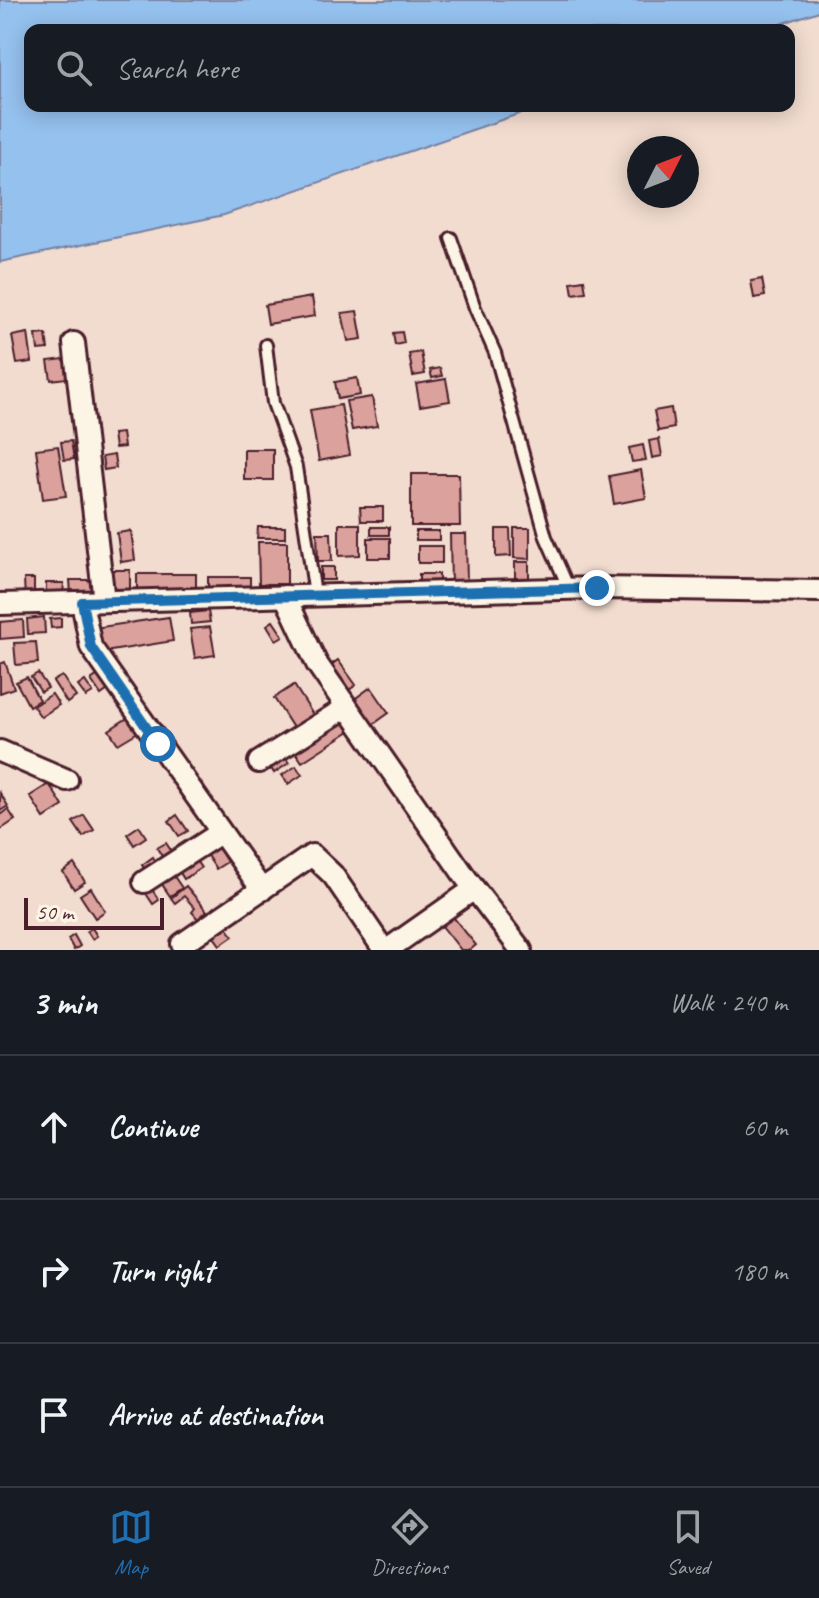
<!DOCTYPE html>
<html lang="en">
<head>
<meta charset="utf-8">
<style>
	body { margin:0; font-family:Caveat,sans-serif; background:#242831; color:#f1f3f6 }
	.compass { position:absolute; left:627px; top:136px; width:72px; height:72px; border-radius:50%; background:#171b24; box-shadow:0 4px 20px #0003; rotate:48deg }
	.scale { position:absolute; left:24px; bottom:20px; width:140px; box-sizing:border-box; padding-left:8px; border:4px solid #4a1f2b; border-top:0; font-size:22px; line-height:28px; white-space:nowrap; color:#4a1f2b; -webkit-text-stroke:6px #fcf5e5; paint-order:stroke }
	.stop { position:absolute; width:24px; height:24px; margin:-18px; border:6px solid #1f6fb2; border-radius:50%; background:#fff }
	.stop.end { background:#1f6fb2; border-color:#fff; box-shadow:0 2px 8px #0008 }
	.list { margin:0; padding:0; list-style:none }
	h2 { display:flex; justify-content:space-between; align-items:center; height:104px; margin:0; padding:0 32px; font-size:34px }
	h2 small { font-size:26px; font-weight:400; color:#9ea1a6 }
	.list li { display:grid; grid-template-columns:52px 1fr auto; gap:24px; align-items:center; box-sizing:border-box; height:144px; padding:0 32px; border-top:2px solid #363941 }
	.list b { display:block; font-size:30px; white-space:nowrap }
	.list em { font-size:26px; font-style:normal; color:#9ea1a6 }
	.icon { flex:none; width:44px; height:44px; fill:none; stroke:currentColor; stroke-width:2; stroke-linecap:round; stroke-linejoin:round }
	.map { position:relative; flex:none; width:819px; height:950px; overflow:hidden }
	.search { position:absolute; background:#171b24; box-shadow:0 4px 20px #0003; left:24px; right:24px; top:24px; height:88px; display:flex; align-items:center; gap:20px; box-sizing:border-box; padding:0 28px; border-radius:16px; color:#9ea1a6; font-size:30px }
	.sheet { height:536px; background:#171b24 }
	nav { display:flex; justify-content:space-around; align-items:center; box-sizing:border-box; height:112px; border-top:2px solid #363941; background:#171b24; font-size:22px; color:#9ea1a6 }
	nav a { display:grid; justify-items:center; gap:4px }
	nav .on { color:#1f6fb2 }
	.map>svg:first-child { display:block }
</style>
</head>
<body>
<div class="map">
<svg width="819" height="950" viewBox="0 0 819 950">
	<rect width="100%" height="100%" fill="#f2dccf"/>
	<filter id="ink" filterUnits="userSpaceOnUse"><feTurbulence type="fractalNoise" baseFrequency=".0125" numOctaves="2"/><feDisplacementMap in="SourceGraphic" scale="16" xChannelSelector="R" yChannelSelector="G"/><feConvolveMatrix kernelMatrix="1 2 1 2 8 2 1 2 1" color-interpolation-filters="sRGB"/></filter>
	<g filter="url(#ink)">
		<polygon fill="#95c1ee" stroke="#7780a0" stroke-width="2" points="0,0 819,0 819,11 763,30 30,30 30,106 542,106 224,215 0,262"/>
		<g fill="#dba19c" stroke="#4a1f2b" stroke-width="2">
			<polygon points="762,279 765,296 754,298 751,281"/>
			<polygon points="584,280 586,292 573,294 571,282"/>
			<polygon points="312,297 315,316 268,324 265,305"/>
			<polygon points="357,311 362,339 348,341 342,313"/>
			<polygon points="402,332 404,343 395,345 393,333"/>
			<polygon points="28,333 32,362 17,364 12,336"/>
			<polygon points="46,334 48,349 38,350 36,335"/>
			<polygon points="421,352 425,374 413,376 409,354"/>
			<polygon points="64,359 67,378 51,380 48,361"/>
			<polygon points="440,368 442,376 432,378 430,370"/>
			<polygon points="357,378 360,395 338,399 335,382"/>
			<polygon points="446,379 450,401 420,406 416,384"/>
			<polygon points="372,397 377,426 352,430 346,401"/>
			<polygon points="341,405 350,455 319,461 310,410"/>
			<polygon points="671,408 674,428 658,431 654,411"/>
			<polygon points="122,433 124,447 115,448 113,434"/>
			<polygon points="659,439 662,456 652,458 649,441"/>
			<polygon points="71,441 74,459 64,460 61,442"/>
			<polygon points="643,445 646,460 632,462 629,448"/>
			<polygon points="58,446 66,496 43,499 36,449"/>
			<rect x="244" y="449" width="29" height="31"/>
			<polygon points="114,455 116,468 104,470 102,457"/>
			<polygon points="641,470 646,498 614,504 609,476"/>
			<polygon points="411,474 459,474 460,526 411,526"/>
			<polygon points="360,507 383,507 383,521 361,521"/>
			<polygon points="339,524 360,524 360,555 339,556"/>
			<polygon points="258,527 285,527 285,538 257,538"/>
			<rect x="371" y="527" width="18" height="8"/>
			<polygon points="514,528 530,528 530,559 514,558"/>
			<polygon points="496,529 510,529 511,556 496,557"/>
			<polygon points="131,531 135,560 121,562 117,533"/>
			<rect x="416" y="531" width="23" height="9"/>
			<polygon points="317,533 331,533 332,561 318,561"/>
			<polygon points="450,534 466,534 467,586 451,586"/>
			<rect x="368" y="538" width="22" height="20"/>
			<polygon points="258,542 287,542 287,584 259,584"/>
			<rect x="418" y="546" width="24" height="17"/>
			<rect x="515" y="562" width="14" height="16"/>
			<rect x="321" y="567" width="13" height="13"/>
			<polygon points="112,570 130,570 130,593 113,593"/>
			<rect x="137" y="574" width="59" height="18"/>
			<rect x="419" y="574" width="20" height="12"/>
			<rect x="208" y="577" width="42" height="14"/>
			<polygon points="24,579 34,579 34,599 25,599"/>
			<polygon points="70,580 94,580 94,594 71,594"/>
			<polygon points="46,583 64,583 63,594 46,594"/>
			<polygon points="208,611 210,622 191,624 190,613"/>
			<polygon points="44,617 45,633 28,634 27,619"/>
			<polygon points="169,617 173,641 98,653 94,628"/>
			<polygon points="61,618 61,627 51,628 50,619"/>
			<polygon points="23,620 24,637 0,639 0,622"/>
			<polygon points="273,621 283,636 276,640 267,625"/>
			<polygon points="210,627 215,655 195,658 190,629"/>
			<polygon points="36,642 38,663 16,665 14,643"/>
			<polygon points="338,660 356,685 342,695 324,670"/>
			<polygon points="5,662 14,688 0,693 0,664"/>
			<polygon points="38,673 48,688 41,692 31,677"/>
			<polygon points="98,675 108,690 101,695 91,680"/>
			<polygon points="62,676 76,697 67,703 53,681"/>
			<polygon points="27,677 39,700 29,706 16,682"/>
			<polygon points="85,681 93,693 86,697 78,686"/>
			<polygon points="294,685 317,721 297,734 274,698"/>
			<polygon points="371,687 389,713 368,728 349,703"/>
			<polygon points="52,694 59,705 41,717 33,706"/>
			<polygon points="341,716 350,731 302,762 292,747"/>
			<polygon points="129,717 138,732 118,744 109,730"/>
			<polygon points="280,750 289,763 274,773 266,760"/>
			<polygon points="296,766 302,775 288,784 282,775"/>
			<polygon points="49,784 63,806 44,818 30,796"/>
			<polygon points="0,793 8,806 0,811"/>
			<polygon points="8,809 15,820 0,830 0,815"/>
			<polygon points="84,815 94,830 83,837 73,822"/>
			<polygon points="177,815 188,831 179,836 169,821"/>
			<polygon points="139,826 146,837 134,845 127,834"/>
			<polygon points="214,840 227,862 216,869 202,848"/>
			<polygon points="166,843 172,852 163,858 157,848"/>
			<polygon points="191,853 201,868 184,879 174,863"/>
			<polygon points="153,857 161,868 149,876 142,865"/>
			<polygon points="74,864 85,882 74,889 63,872"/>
			<polygon points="169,869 182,888 170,896 157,877"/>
			<polygon points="186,886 207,911 198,919 192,912 195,908 184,896 175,903 171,898"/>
			<polygon points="91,888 105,911 95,918 80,895"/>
			<polygon points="151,888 159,900 153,904 145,892"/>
			<polygon points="449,912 476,945 470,950 461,950 438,921"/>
			<polygon points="223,921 233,936 220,945 209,930"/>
			<polygon points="92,928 97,936 92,939 87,931"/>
			<polygon points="74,935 80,946 74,950 68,939"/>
		</g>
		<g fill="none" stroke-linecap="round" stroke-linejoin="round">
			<g stroke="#4a1f2b" stroke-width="16">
				<g id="service">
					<polyline points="451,238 475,308 495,353 546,537 569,589"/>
					<polyline points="266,345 273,403 296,467 315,595"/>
				</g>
			</g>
			<g stroke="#4a1f2b" stroke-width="26">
				<g id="minor">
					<polyline points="74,343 104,601"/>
					<polyline points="285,596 317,664 466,878 521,950"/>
					<polyline points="82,602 91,647 262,890"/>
					<polyline points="0,604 597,588 819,591"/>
					<polyline points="0,751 67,780"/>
					<polyline points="259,762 347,707"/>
					<polyline points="144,882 220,833"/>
					<polyline points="182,944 312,855 333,875 384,950"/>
					<polyline points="387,950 474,889"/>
				</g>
			</g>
			<use href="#service" stroke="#fcf5e5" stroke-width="10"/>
			<use href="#minor" stroke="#fcf5e5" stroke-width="20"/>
		</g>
	</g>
	<g fill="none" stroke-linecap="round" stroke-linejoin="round" filter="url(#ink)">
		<polyline stroke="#1f6fb2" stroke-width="10" points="158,744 91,647 82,602 597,588"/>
	</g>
</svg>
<svg class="compass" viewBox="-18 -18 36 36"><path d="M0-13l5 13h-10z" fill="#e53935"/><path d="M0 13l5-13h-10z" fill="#9ea1a6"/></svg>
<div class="scale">50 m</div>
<div class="stop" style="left:158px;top:744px"></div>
<div class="stop end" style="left:597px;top:588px"></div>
<div class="search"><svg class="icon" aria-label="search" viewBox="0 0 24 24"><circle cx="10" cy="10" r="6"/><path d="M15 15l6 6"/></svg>Search here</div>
</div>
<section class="sheet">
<h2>3 min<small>Walk · 240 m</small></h2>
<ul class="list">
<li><svg class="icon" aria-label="ahead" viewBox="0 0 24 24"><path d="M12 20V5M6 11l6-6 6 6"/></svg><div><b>Continue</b></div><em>60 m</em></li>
<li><svg class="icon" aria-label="right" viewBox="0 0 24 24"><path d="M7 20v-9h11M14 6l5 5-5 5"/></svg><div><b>Turn right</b></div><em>180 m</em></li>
<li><svg class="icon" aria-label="arrive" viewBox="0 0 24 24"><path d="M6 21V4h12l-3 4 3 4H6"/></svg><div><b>Arrive at destination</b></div></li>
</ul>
</section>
<nav>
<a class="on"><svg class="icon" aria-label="map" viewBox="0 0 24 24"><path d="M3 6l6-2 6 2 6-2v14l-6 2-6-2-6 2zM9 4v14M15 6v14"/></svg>Map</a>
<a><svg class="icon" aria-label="directions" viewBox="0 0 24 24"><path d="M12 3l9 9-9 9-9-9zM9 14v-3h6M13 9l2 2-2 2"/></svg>Directions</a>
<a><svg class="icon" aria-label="saved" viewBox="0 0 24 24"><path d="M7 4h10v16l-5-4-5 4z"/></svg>Saved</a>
</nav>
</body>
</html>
